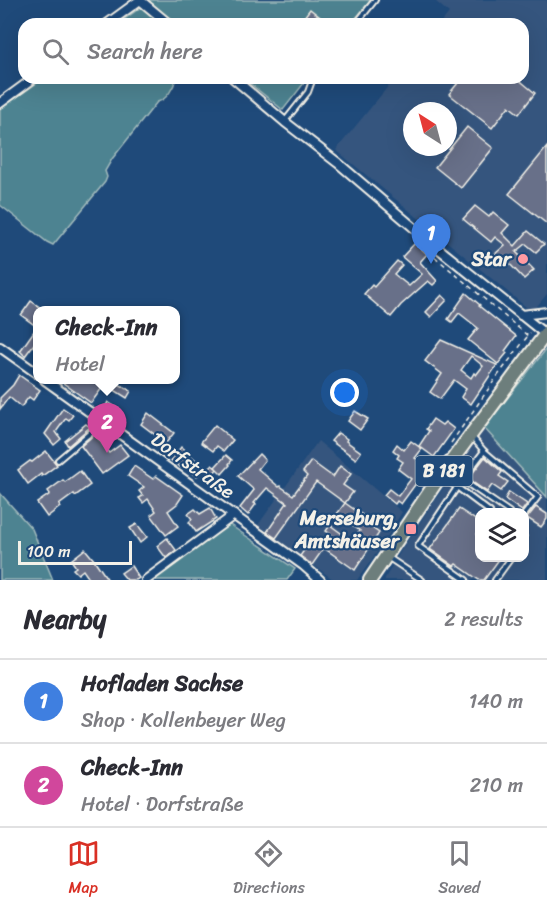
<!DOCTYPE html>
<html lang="en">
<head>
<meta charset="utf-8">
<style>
	body { margin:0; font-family:Sriracha,sans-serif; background:#f2f2f3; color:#2b2b33 }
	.controls { position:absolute; right:18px; bottom:18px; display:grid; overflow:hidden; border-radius:12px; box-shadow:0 6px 24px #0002 }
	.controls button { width:54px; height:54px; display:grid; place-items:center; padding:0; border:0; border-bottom:2px solid #e1e1e2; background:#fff; color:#2b2b33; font:30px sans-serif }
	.compass { position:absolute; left:403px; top:102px; width:54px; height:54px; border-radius:50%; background:#fff; box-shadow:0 6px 24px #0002; rotate:324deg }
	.scale { position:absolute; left:18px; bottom:15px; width:114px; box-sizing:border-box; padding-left:6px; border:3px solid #f4f1e8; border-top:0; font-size:16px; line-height:21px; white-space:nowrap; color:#f4f1e8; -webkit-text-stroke:4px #1f4a7a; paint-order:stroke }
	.you { position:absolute; left:345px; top:393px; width:21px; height:21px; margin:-15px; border:4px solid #fff; border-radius:50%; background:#1a73e8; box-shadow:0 0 0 9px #1a73e833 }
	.badge { display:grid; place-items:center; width:39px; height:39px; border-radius:50%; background:#d93025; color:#fff; font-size:20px; font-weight:700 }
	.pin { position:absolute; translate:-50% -50px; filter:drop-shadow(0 2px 3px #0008) }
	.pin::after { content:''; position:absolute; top:32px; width:21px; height:18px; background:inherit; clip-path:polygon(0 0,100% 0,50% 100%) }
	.popup { position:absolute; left:33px; top:306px; width:147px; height:78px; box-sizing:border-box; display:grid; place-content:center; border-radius:12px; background:#fff; filter:drop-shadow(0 2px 4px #0005); font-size:20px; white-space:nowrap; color:#7c7c81 }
	.popup b { font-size:22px; color:#2b2b33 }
	.popup::after { content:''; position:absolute; left:50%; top:100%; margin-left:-12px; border:12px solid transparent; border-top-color:#fff }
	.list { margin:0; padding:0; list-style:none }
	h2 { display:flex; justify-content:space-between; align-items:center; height:78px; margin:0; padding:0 24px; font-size:26px }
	h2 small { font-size:20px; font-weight:400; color:#7c7c81 }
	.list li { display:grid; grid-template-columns:39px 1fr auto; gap:18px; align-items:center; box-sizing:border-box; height:84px; padding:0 24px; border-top:2px solid #e1e1e2 }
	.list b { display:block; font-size:22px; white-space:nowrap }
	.list p { margin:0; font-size:20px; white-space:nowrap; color:#7c7c81 }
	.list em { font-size:20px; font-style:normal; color:#7c7c81 }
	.icon { flex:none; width:33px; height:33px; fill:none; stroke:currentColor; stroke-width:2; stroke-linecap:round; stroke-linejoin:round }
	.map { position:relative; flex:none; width:547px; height:580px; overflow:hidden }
	.search { position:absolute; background:#fff; box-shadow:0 6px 24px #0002; left:18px; right:18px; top:18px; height:66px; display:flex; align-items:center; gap:15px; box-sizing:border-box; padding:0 21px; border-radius:18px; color:#7c7c81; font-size:22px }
	.sheet { height:246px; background:#fff }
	nav { display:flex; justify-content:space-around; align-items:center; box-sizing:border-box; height:84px; border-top:2px solid #e1e1e2; background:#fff; font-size:16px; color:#7c7c81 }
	nav a { display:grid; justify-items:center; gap:3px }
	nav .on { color:#d93025 }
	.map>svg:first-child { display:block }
</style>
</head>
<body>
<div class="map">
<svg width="547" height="580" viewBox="0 0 547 580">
	<rect width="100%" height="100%" fill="#1f4a7a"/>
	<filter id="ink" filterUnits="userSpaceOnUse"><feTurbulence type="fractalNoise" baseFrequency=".0167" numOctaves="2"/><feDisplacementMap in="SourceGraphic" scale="12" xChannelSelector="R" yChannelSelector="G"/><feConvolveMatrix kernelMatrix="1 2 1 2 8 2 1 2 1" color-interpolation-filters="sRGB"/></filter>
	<g filter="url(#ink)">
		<g fill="#35557e" fill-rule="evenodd">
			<path d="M434 0H547V294L532 312 336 150 395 78H523V24H440L449 13ZM412 111H448V147H412Z"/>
			<path d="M484 428 547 497V580H384L402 549ZM480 512H524V558H480Z"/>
			<polygon points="318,441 402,512 381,547 357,580 334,580 258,525"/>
		</g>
		<g fill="#4e8391" stroke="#a1babc" stroke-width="1.5">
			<polygon points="149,0 371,0 351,24 118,24 149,1"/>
			<path d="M44 78H176C174 87 167 100 157 102L112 159 105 171 107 177 105 182 53 245 47 242 0 205V109Z"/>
			<polygon points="243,78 308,78 283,110"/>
			<polygon points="547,348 547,497 484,428"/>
			<polygon points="0,493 32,529 53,580 0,580"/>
			<polygon points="230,525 295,569 287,580 150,580 224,527"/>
		</g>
		<g fill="#687089" stroke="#f4f1e8" stroke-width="1.5" fill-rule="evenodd">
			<polygon points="310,9 320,17 315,24 313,24 304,17"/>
			<polygon points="462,78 517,78 535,93 519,114 509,106 492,128 449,94"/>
			<polygon points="467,127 493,148 461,188 435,167"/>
			<polygon points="547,147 547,224 509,194"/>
			<polygon points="475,206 489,217 493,212 509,225 502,233 515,246 528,231 544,244 536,252 526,244 516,252 534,270 524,279 507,261 504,264 495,254 505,245 495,237 491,242 463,219"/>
			<polygon points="415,243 427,254 420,262 437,281 433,285 428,281 401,305 391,317 364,294 372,285 374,287 397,261 402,265 394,274 409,286 422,274 402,257"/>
			<polygon points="466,293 480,305 479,306 516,336 505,351 507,353 498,364 468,340 478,328 459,313 452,322 448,319"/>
			<polygon points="442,295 447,300 431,317 426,312"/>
			<polygon points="31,301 44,310 38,310 38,341 37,340 25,356 20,351 37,327 21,315"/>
			<path d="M441 340 497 365 471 404 461 397 466 389 454 380 440 399 430 392 442 374 425 361ZM471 356 483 366 476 375 474 373 471 378 461 370Z"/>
			<polygon points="19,375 40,390 33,400 29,397 21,407 9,397 0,409 0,398 13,385"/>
			<polygon points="59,380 112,380 131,391 127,398 105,384 91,403"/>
			<polygon points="108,402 118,409 113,417 103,411"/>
			<polygon points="63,408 73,415 69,420 66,418 56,432 61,439 54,445 45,434"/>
			<polygon points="355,411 368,419 360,430 348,421"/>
			<polygon points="148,413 174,433 166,443 141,424"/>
			<polygon points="433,419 442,425 445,422 454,429 434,457 419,446 429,431 426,429"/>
			<polygon points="86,424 90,427 68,446 65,441"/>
			<polygon points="215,425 233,440 224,451 217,446 213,451 201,442"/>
			<polygon points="338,433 347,439 346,441 361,452 356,459 331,441"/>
			<polygon points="95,434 109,453 120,445 128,455 102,474 81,446"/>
			<polygon points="411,441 422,449 415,458 428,467 401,504 397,501 395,504 384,495 389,489 398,496 411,479 398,469 403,462 397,458 399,455 393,450 397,444 404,450"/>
			<polygon points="181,447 204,467 197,476 185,467 183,469 171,460"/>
			<polygon points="46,451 57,465 42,476 41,474 28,484 18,470 30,461 32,462"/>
			<polygon points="259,454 265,460 258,469 279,487 280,486 293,495 307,476 303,472 311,461 333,477 340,466 351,474 343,485 353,492 345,503 316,482 276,538 267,532 287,503 267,488 254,503 256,504 248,515 240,508 254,490 238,476"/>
			<polygon points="226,455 232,460 229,464 230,465 222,474 217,469 213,474 207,470 212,465 217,469 215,467"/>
			<polygon points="485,457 502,472 499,476 508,482 501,491 492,485 487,492 468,479"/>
			<polygon points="134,466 153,479 156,476 183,495 177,504 168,511 178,526 166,535 151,515 156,511 148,499 143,503 139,498 143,496 139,491 144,487 128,476"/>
			<polygon points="80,471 90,485 75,496 74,494 59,505 60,507 47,517 37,503 50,494 48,491 63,480 65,482"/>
			<polygon points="509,492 527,504 522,511 505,499"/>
			<polygon points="345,503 368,519 365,523 379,533 355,570 324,548 332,535 326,531 330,525 352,541 360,531 337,514"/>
			<polygon points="536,507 547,514 547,519 541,527 527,518"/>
			<polygon points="210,508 216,519 196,532 189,522 192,519 188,514 195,509 200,514"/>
			<polygon points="459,509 480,523 480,530 477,534 480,536 480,558 500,558 484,580 479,580 456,564 454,566 430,549"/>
			<polygon points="137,524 147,537 140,543 130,528"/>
			<polygon points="167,538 176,550 166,558 157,546"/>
			<polygon points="312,539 324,548 312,565 300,556"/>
			<polygon points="85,549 95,561 108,580 90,580 83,570 78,574 73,569 76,567 71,560"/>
			<polygon points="131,566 139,578 136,580 127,580 121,573"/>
		</g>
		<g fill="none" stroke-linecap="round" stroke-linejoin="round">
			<g stroke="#f4f1e8" stroke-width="8">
				<g id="lane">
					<polyline points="356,24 375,0"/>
					<polyline points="285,121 308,92 313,78"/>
					<polyline points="473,438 484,451 538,497 524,515"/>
					<polyline points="58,460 103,422"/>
					<polyline points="442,476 490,512"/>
					<polyline points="462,480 484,451"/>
					<polyline points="524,538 524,539"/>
					<polyline points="389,558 422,580"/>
					<polyline points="466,580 418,546 462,480 509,512"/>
					<polyline points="495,580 511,558"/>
				</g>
			</g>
			<g stroke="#f4f1e8" stroke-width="12">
				<g id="street">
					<polyline points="140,0 169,24"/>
					<polyline points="107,24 140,0"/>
					<polyline points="233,78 285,122 338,163 433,244 545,334"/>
					<polyline points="0,103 34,78"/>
					<polyline points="521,315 547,312"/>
					<polyline points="0,347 38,374"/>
					<polyline points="45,380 303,565 320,580"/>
					<polyline points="146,580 234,515"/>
				</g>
			</g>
			<g stroke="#f4f1e8" stroke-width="16">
				<polyline id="primary" points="370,580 441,475 547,332"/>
			</g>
			<g stroke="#f4f1e8" stroke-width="1.5" stroke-dasharray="4.5 4.5" stroke-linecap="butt">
				<polyline points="421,245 528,336"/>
				<polyline points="451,443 496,378 530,333"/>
			</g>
			<use href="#lane" stroke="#1f4a7a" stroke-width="4"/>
			<use href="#street" stroke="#1f4a7a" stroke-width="8"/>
			<use href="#primary" stroke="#6d7e7c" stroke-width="12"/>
		</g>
	</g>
	<g fill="#ff9aa2" stroke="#1f4a7a" stroke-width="2">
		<circle cx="523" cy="259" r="6"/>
		<rect x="405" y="523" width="12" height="12" rx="3"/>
	</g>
	<g text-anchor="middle" stroke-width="4.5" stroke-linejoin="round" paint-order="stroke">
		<rect fill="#1f4a7a" stroke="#b4bfc7" stroke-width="1.5" x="415.5" y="456" width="57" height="30" rx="4.5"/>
		<g font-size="18" font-weight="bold" fill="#f4f1e8">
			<text x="444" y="477">B 181</text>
		</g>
		<g font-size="20" font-weight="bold" fill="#f4f1e8" stroke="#1f4a7a" text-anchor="end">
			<text x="511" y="266">Star</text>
			<text x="399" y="525">Merseburg,<tspan x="399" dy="23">Amtshäuser</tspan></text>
		</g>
		<g font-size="20" fill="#f4f1e8" stroke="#1f4a7a">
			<text transform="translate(193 465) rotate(36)" y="7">Dorfstraße</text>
		</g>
	</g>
</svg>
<div class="controls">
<button><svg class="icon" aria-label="layers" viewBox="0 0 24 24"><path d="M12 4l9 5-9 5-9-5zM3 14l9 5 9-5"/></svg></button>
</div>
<svg class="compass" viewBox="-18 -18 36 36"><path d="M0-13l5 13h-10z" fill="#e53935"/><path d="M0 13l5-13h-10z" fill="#7c7c81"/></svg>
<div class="scale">100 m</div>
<div class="you"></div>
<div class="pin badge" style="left:431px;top:264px;background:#3f7fe0">1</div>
<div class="pin badge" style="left:107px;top:453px;background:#d1479c">2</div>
<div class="popup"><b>Check-Inn</b>Hotel</div>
<div class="search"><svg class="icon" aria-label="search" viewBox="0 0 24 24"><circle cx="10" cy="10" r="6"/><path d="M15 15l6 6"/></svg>Search here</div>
</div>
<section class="sheet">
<h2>Nearby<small>2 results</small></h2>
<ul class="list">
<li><span class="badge" style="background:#3f7fe0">1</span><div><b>Hofladen Sachse</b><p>Shop · Kollenbeyer Weg</p></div><em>140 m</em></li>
<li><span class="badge" style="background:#d1479c">2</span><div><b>Check-Inn</b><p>Hotel · Dorfstraße</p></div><em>210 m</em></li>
</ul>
</section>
<nav>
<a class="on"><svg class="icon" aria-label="map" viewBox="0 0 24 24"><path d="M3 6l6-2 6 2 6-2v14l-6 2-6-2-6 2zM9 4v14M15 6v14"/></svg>Map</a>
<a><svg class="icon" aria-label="directions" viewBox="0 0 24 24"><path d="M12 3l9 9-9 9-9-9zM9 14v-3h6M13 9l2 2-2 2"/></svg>Directions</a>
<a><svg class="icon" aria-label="saved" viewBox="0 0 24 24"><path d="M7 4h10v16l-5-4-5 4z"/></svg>Saved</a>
</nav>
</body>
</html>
